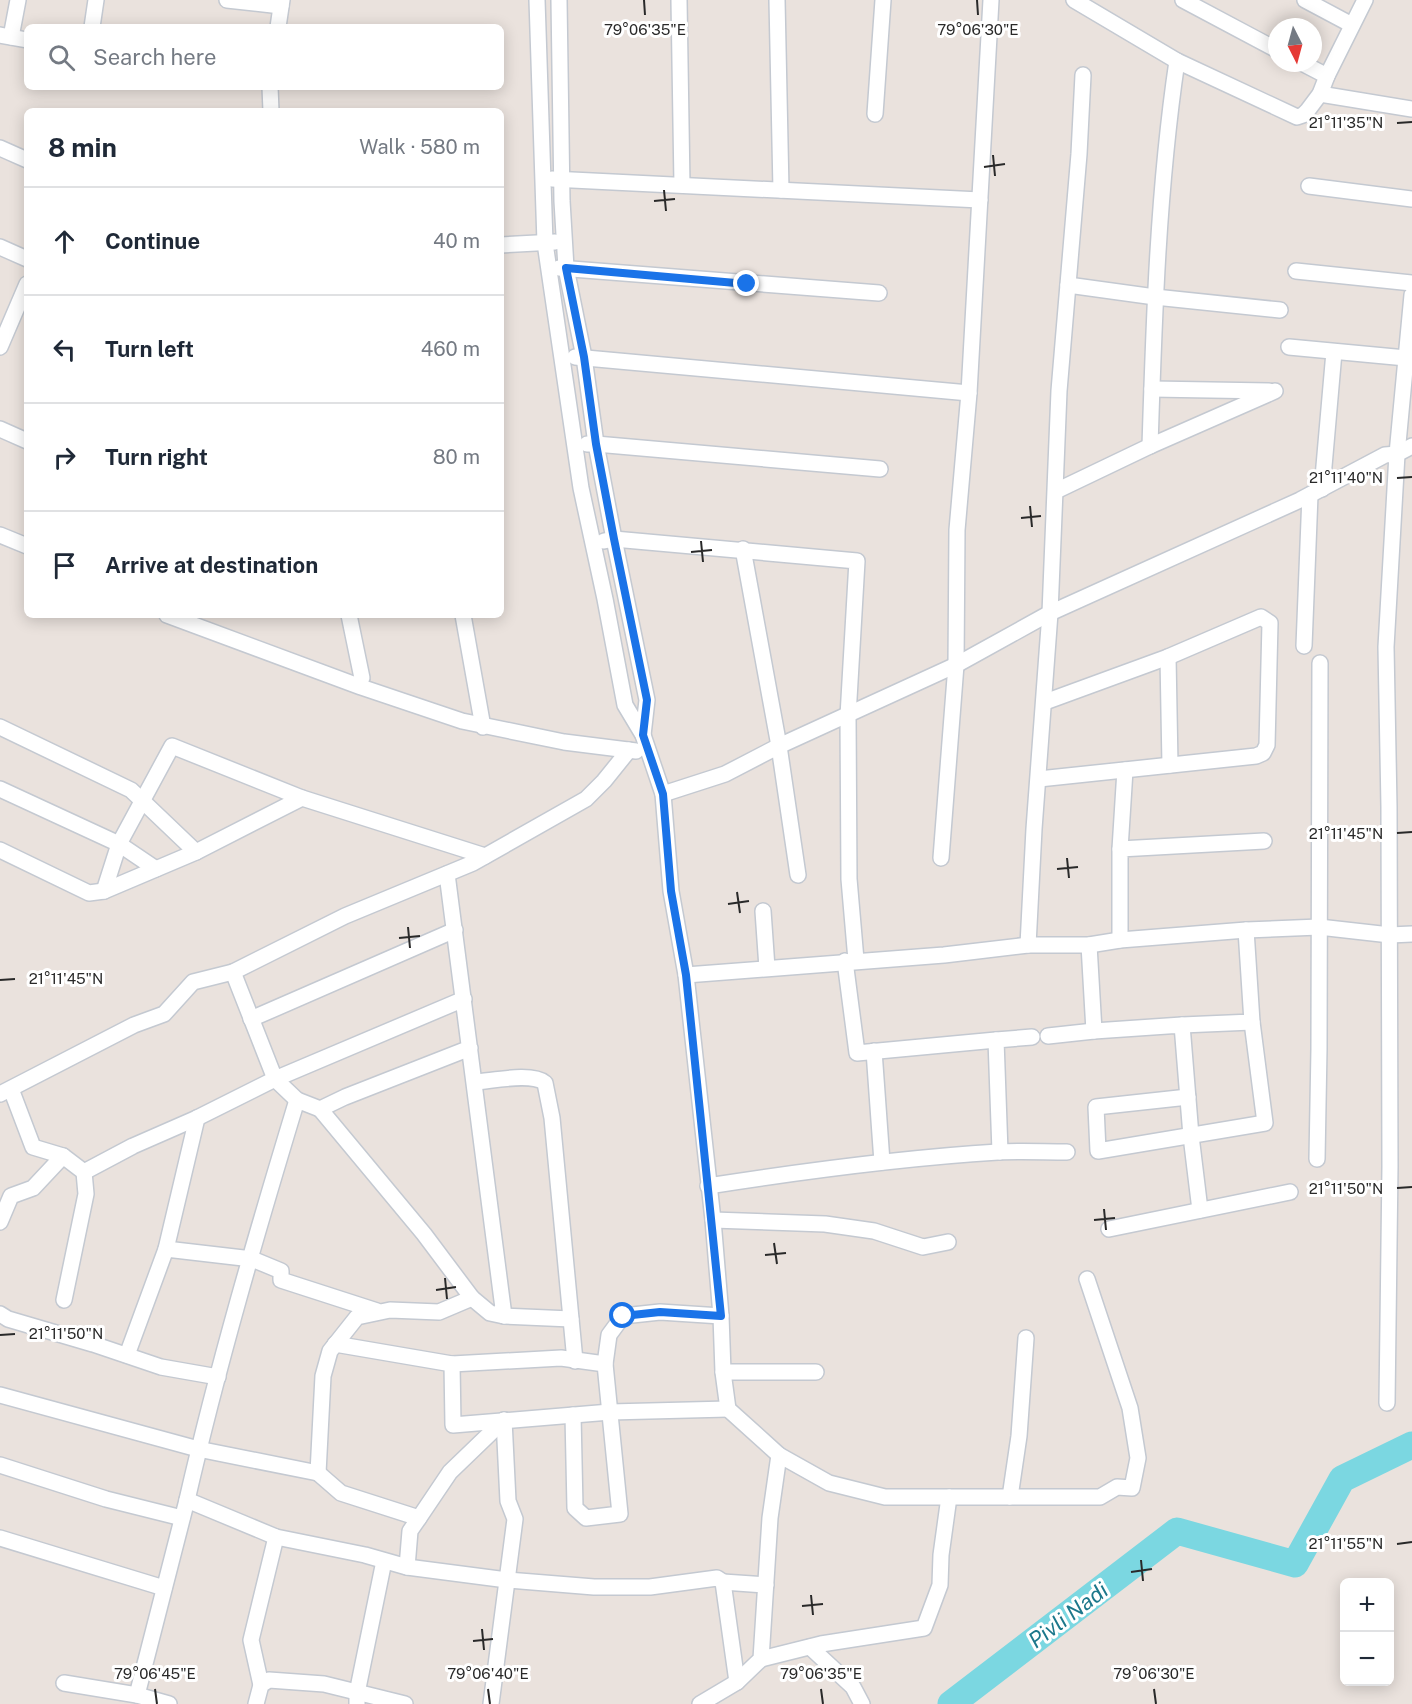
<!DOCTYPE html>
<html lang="en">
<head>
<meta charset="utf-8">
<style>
	body { margin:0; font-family:"Public Sans",sans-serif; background:#f2f2f3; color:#1f2937 }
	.controls { position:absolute; right:18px; bottom:18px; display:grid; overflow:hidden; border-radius:9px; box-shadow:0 3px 15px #0003 }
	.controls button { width:54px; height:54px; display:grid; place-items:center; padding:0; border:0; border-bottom:2px solid #e0e1e3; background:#fff; color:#1f2937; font:30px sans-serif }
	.compass { position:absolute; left:1268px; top:18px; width:54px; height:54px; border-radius:50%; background:#fff; box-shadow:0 3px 15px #0003; rotate:174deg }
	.stop { position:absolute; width:18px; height:18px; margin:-14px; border:4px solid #1a73e8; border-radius:50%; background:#fff }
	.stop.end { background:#1a73e8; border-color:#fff; box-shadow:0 2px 6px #0008 }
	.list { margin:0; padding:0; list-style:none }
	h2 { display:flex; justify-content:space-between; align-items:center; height:78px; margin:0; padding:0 24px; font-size:26px }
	h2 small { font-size:20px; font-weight:400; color:#747a83 }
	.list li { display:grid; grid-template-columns:39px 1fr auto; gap:18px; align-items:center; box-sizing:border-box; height:108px; padding:0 24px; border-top:2px solid #e0e1e3 }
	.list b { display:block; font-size:22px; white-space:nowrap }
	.list em { font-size:20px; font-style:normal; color:#747a83 }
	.icon { flex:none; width:33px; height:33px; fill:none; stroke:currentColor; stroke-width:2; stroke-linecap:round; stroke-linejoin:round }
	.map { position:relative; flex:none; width:1412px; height:1704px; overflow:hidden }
	.search { position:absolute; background:#fff; box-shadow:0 3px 15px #0003; left:24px; top:24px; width:480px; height:66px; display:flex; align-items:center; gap:15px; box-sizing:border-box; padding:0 21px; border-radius:9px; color:#747a83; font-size:22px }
	.panel { position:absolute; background:#fff; box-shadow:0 3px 15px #0003; left:24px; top:108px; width:480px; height:510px; border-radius:9px }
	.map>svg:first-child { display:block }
</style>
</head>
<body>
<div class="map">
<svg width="1412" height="1704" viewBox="0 0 1412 1704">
	<rect width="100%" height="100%" fill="#eae2dd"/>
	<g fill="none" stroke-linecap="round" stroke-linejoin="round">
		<polyline stroke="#7bd7e1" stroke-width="27" points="951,1704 1177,1531 1295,1564 1342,1479 1412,1445"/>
		<g stroke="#c4c9d1" stroke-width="18">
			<g id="minor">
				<polyline points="227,0 281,6"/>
				<polyline points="537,0 545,243 581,488 605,599 625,705 643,735 663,794 671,891 686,975 944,955 1028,945"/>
				<polyline points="559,0 562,201 566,268 584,357 596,444 614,539 647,700 643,735"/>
				<polyline points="679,0 682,185"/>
				<polyline points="777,0 781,190"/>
				<polyline points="1074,0 1177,61 1297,117 1303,115 1308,110 1320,94 1327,76 1365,0"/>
				<polyline points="1183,0 1277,50"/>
				<polyline points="1305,0 1352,25"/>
				<polyline points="92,27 96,0"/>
				<polyline points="278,27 282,0"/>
				<polyline points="0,35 27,40"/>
				<polyline points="11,37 18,0"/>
				<polyline points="1302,63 1327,76"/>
				<polyline points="1083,75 1079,154 1059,391 1050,613 1034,829 1028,945 1089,945 1120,940 1246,930 1319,927 1390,935 1412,934"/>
				<polyline points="270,87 271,111"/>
				<polyline points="1320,94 1412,109"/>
				<polyline points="875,114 883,0"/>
				<polyline points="0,148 27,160"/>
				<polyline points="552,179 980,200"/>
				<polyline points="1309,186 1412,199"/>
				<polyline points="501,245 555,242"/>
				<polyline points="0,247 27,259"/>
				<polyline points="559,268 879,293"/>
				<polyline points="1296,271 1412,283"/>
				<polyline points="1068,285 1155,297 1280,310"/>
				<polyline points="0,347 27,284"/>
				<polyline points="1289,347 1406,358"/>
				<polyline points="575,357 969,393"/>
				<polyline points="1152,389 1269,391"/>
				<polyline points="0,429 27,441"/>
				<polyline points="587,444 596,444 880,469"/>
				<polyline points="1150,446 1275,391"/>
				<polyline points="1322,489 1334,352"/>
				<path d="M1056 491 1150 446C1154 318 1158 189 1177 61"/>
				<polyline points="0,535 27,546"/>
				<polyline points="604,541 614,539 857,561 848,716 849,879 856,960"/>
				<polyline points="743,549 779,746 798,875"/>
				<polyline points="167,615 361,687 462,721 564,742 636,751"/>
				<polyline points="349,615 362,678"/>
				<polyline points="463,615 483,727"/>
				<polyline points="1304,646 1310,495"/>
				<polyline points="1168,657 1170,765"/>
				<polyline points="0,727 131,790 196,852"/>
				<polyline points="1039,779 1256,756 1263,753 1267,745 1270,623 1261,617 1168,657 1045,702"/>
				<polyline points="0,789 119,844 156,869"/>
				<polyline points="663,794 725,774 779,746 956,665 1050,613 1300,500 1385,455 1397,454 1412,446"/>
				<polyline points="1120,849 1125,770"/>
				<polyline points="0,850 89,893 104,891 196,852 302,798 485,856"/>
				<polyline points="941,858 956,665 957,530 969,393 991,0"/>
				<polyline points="447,874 504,1316 490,1313 472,1298 424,1234 320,1109 345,1097 470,1048"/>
				<polyline points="104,891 119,844 172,746 302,798"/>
				<polyline points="763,911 767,968"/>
				<polyline points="1120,940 1120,849 1264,841"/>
				<polyline points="1089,945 1094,1031 1182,1025 1191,1136 1200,1210"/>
				<polyline points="845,961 857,1053 996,1040"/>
				<polyline points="233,972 275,1079 297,1100"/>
				<polyline points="686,975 713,1220 721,1316 723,1372 728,1409 779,1455 829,1483 885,1497 1100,1497 1117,1487 1132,1488 1138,1458 1130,1408 1087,1279"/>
				<polyline points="251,1019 455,930"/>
				<polyline points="1182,1025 1252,1022 1246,930"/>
				<polyline points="1048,1036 1094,1031"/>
				<polyline points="874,1051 882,1162"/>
				<path d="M475 1082C492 1081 532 1072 545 1083L552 1118 575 1361"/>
				<polyline points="11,1089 33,1147 63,1156 84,1172 86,1194 64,1300"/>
				<polyline points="0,1094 134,1025 164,1014 193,982 233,972 345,916 473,863 586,799 604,781 629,750"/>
				<polyline points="1188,1097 1096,1107 1098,1151 1265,1123 1252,1022"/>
				<path d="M320 1109 297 1100C257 1232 218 1365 187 1500L276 1537 365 1555 407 1567 507 1580 594 1587H650L717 1578 723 1582 737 1682"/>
				<polyline points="1000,1152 996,1040 1032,1037"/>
				<polyline points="1317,1159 1319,1049 1320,663"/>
				<polyline points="84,1172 133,1146 197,1118 275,1079 464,999"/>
				<path d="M708 1186C804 1171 901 1158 998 1152 1021 1151 1044 1152 1067 1152"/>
				<polyline points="713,1220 825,1224 874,1231 923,1247 948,1242"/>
				<polyline points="0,1222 11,1196 33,1188 63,1156"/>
				<polyline points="1109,1229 1290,1192"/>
				<polyline points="166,1249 197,1118"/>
				<polyline points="0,1314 8,1319 93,1344 161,1367 218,1377"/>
				<polyline points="504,1316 571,1319"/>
				<polyline points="335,1344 452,1364 453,1425 610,1412 728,1409"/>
				<polyline points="127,1355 166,1249 252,1259 281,1271 281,1280 377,1311"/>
				<polyline points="452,1364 561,1358 605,1364 620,1514 586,1518 575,1508 573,1415"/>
				<polyline points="605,1364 609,1335 623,1316 660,1312 721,1316"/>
				<polyline points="723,1372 816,1372"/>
				<polyline points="0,1395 198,1449 318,1473 323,1376 330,1351 357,1317 390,1310 439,1312 472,1298"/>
				<polyline points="1387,1403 1390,1166 1389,807 1386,647 1397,454 1412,295"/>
				<polyline points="0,1465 106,1499 182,1518"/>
				<polyline points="318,1473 341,1493 419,1518"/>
				<polyline points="1010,1497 1019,1436 1026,1338"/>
				<polyline points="0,1538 164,1588"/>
				<polyline points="407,1567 410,1531 419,1518 450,1472 504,1420"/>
				<polyline points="723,1582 766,1585"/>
				<polyline points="810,1647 853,1687 862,1704"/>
				<polyline points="761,1659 821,1644 924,1628 940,1585 941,1555 949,1497"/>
				<polyline points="64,1683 137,1695"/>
				<polyline points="261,1685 251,1640 276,1537"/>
				<polyline points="169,1704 137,1695 187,1500"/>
				<polyline points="256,1704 261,1685 269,1680 324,1684 405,1704"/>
				<polyline points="357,1704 357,1693 384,1561"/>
				<polyline points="491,1704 515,1519 508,1501 504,1420"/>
				<polyline points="700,1704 737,1682 761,1659 770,1518 779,1455"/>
			</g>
		</g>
		<use href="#minor" stroke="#fff" stroke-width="15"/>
	</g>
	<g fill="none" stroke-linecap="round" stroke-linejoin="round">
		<polyline stroke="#1a73e8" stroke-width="8" points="623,1316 660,1312 721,1316 686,975 671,891 663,794 643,735 647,700 614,539 596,444 584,357 566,268 747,284"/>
	</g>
	<path fill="none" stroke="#292929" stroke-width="2" d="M644 0 645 15M977 0 978 15M1397 123 1412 122M993 155 995 176M984 167 1005 164M664 190 666 211M654 201 675 199M1397 478 1412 477M1030 506 1032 527M1021 518 1041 516M701 541 703 562M691 552 712 550M1397 833 1412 832M1067 858 1069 878M1057 869 1078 867M737 892 740 913M728 904 749 901M408 927 410 948M399 938 420 936M0 980 15 979M1397 1188 1412 1187M1104 1209 1106 1230M1094 1220 1115 1218M774 1243 777 1264M765 1255 786 1253M445 1278 447 1299M436 1290 456 1287M0 1335 15 1334M1397 1544 1412 1542M1141 1560 1143 1581M1131 1572 1152 1569M811 1595 813 1615M802 1606 823 1604M482 1629 484 1650M473 1641 493 1639M155 1689 157 1704M488 1689 490 1704M821 1689 823 1704M1154 1689 1156 1704"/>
	<g text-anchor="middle" stroke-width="6" stroke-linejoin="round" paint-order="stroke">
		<g font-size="22" font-style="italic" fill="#1c778b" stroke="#fff">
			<text transform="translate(1068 1615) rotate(-37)" y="8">Pivli Nadi</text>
		</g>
	</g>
	<g font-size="15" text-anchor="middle" fill="#292929" stroke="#fff" stroke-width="6" stroke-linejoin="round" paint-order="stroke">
		<text x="645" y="35">79°06'35"E</text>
		<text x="978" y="35">79°06'30"E</text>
		<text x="1346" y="128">21°11'35"N</text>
		<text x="1346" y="483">21°11'40"N</text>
		<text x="1346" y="839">21°11'45"N</text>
		<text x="66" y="984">21°11'45"N</text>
		<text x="1346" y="1194">21°11'50"N</text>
		<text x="66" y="1339">21°11'50"N</text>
		<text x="1346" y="1549">21°11'55"N</text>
		<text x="155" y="1679">79°06'45"E</text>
		<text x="488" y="1679">79°06'40"E</text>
		<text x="821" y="1679">79°06'35"E</text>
		<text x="1154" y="1679">79°06'30"E</text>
	</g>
</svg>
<div class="controls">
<button>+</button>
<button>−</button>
</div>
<svg class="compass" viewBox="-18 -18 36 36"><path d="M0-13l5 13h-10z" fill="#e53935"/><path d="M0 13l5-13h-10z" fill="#747a83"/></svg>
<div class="stop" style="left:623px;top:1316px"></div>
<div class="stop end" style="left:747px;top:284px"></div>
<div class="search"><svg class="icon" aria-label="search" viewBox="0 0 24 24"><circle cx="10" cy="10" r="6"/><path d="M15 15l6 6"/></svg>Search here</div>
<section class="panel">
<h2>8 min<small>Walk · 580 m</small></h2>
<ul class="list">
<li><svg class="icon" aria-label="ahead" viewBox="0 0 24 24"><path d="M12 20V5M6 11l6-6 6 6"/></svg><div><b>Continue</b></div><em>40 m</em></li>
<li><svg class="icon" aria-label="left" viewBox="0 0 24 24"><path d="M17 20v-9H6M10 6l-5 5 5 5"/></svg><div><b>Turn left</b></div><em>460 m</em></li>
<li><svg class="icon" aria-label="right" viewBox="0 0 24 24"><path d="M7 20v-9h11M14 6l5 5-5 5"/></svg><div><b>Turn right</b></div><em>80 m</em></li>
<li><svg class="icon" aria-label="arrive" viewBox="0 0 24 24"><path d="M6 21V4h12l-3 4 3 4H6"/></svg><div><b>Arrive at destination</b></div></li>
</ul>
</section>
</div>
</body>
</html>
